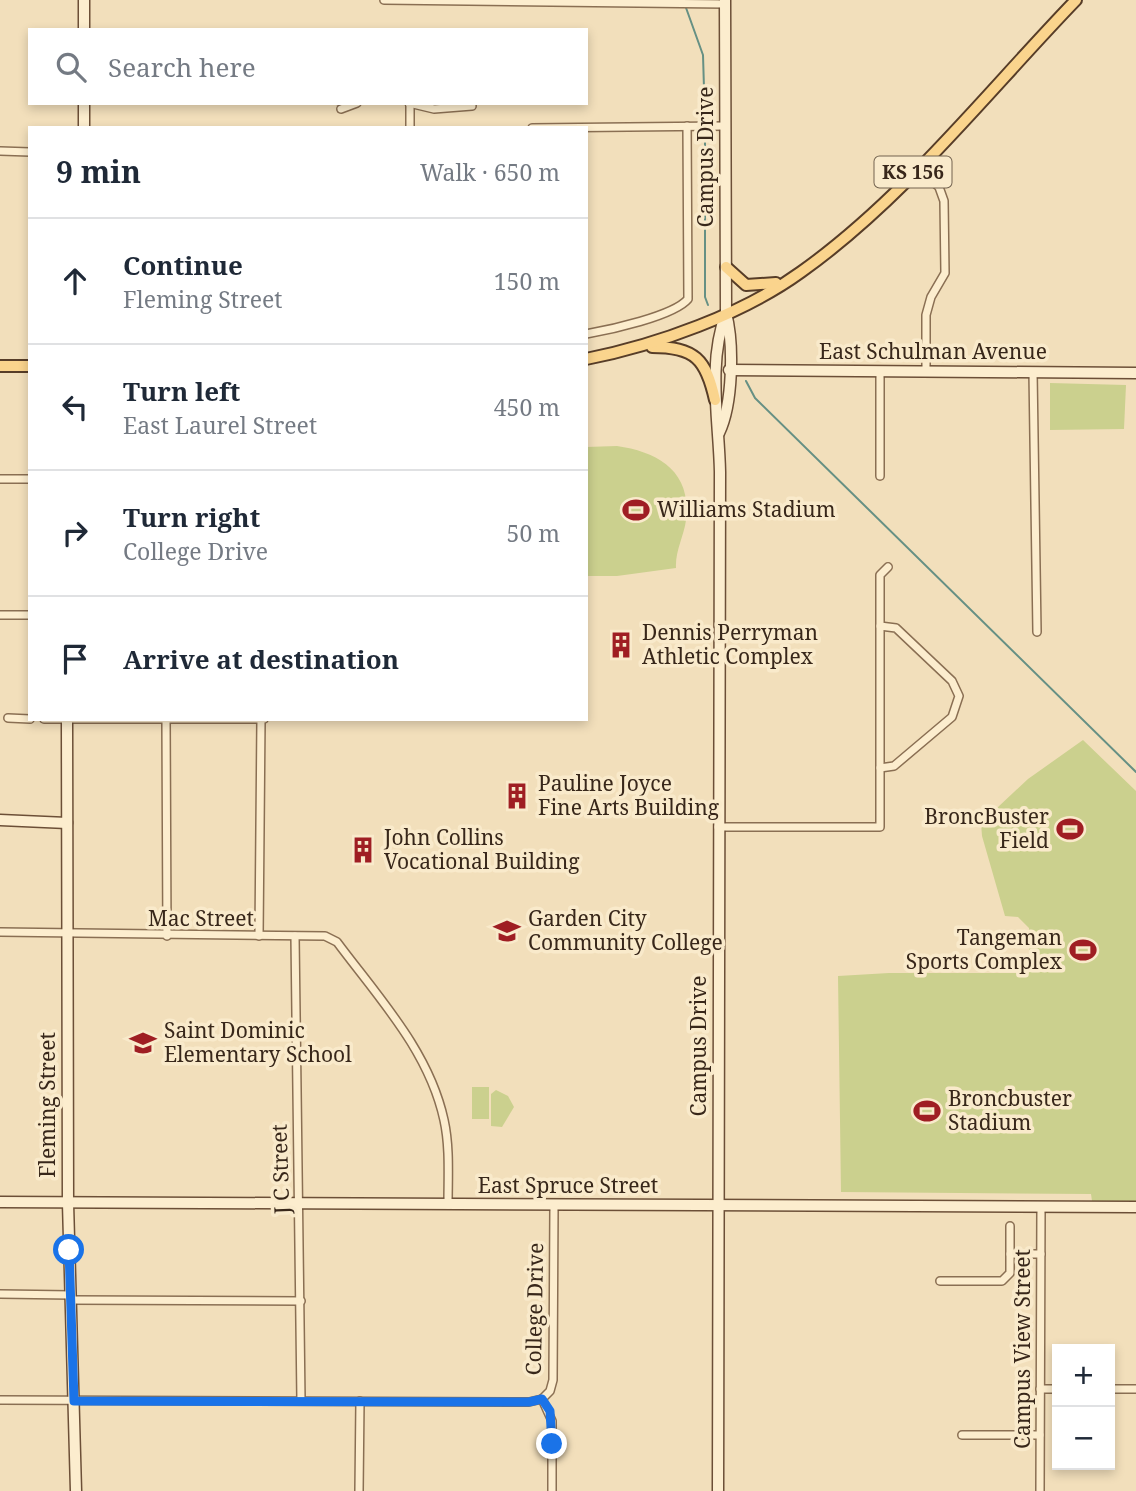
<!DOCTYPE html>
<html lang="en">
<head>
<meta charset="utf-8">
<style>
	body { margin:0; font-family:"Noto Serif",serif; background:#f6f6f7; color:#1f2937 }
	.controls { position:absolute; right:21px; bottom:21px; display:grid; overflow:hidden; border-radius:0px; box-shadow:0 4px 10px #0003 }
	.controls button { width:63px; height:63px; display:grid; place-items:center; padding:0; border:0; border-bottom:2px solid #e0e1e3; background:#fff; color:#1f2937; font:35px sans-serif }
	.stop { position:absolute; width:21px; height:21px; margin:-16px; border:5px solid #1a73e8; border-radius:50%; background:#fff }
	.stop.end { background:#1a73e8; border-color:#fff; box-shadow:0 2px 7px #0008 }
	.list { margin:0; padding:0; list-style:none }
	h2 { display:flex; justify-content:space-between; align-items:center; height:91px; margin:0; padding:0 28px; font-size:30px }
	h2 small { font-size:23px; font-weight:400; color:#747a83 }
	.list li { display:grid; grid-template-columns:46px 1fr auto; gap:21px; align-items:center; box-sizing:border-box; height:126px; padding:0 28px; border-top:2px solid #e0e1e3 }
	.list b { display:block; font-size:26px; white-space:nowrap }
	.list p { margin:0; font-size:23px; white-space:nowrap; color:#747a83 }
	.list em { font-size:23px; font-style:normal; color:#747a83 }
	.icon { flex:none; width:38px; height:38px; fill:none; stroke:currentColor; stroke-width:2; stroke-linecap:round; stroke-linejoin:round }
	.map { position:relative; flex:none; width:1136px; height:1491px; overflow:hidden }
	.search { position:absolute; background:#fff; box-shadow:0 4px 10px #0003; left:28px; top:28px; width:560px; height:77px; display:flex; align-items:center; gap:18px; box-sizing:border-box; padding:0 24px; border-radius:0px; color:#747a83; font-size:26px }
	.panel { position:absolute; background:#fff; box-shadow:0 4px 10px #0003; left:28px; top:126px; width:560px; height:595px; border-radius:0px }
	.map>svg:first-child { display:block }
</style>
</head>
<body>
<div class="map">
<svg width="1136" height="1491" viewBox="0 0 1136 1491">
	<rect width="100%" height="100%" fill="#f2dfbb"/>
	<g fill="#cbd08e">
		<polygon points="1050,383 1126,385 1124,429 1050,430"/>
		<path d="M617 446C658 452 692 471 686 520 684 536 675 551 676 568L617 576H586V447Z"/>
		<polygon points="1083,740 1136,791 1136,1201 1092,1201 1091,1194 841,1192 838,976 889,973 1029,973 1029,928 1018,917 1005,916 982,836 981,823 1028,779"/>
		<rect x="472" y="1087" width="17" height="32"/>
		<polygon points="496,1090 508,1096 514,1107 502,1127 491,1126 491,1094"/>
	</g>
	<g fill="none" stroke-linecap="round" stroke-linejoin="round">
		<g stroke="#669084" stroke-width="2">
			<polyline points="685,5 703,55 705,122"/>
			<polyline points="705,128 705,297 708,305"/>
			<polyline points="746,381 755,398 1136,772"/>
		</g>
		<g stroke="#8a6f53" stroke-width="10">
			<g id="street">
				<polyline points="384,0 725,4"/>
				<polyline points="409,103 434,109 472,106"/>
				<polyline points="341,109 357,103"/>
				<polyline points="410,128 410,104"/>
				<polyline points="532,128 725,126"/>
				<polyline points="0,151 30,152"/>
				<polyline points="917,168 939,187 944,201 945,273 931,297 926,315 926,371"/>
				<path d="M586 334C609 330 674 316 688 299L687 126"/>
				<polyline points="880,371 880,476"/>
				<polyline points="1033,372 1037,632"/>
				<polyline points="0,479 30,479"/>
				<polyline points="0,615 30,615"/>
				<polyline points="8,718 30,719"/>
				<polyline points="44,719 264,719"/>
				<polyline points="166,719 167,936"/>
				<polyline points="880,768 894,766 952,717 959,696 952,681 896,628 880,626"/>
				<polyline points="718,827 880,827 880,575 888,567"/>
				<path d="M0 932 325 936 337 942C378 997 429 1051 444 1120 450 1147 448 1176 448 1205"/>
				<polyline points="259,936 261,719"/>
				<polyline points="295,936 301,1401"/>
				<polyline points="1010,1226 1010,1254 1041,1254"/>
				<polyline points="940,1281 1002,1281 1010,1273 1010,1254"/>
				<polyline points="0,1294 71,1295"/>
				<polyline points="71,1300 301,1301"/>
				<polyline points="1040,1389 1057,1389"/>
				<polyline points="1110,1389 1136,1389"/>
				<polyline points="542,1399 550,1391 553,1380 554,1206"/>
				<polyline points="542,1399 552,1421 552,1491"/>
				<polyline points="0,1400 529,1402 542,1399"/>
				<polyline points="962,1435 1040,1435"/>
				<polyline points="359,1491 360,1401"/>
				<polyline points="1040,1491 1041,1207"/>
			</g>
		</g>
		<g stroke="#6c4f37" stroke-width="13">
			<g id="secondary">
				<polyline points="84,30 84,0"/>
				<polyline points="84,128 84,103"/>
				<polyline points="729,370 1136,373"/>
				<path d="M719 433C733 404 734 344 726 313L725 0"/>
				<polyline points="67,719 68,1203 76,1491"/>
				<polyline points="0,820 67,823"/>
				<polyline points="0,1202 1136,1207"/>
				<path d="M718 1491 720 472C719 420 707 364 726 313"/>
			</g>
		</g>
		<g stroke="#573d28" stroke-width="14">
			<g id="primary">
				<polyline points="726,267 746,285 776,283"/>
				<path d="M652 347C695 347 706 359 715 400"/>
				<path d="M586 359C657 345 743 314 801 272 904 199 988 91 1076 0"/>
				<polyline points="0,366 30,366"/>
			</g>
		</g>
		<use href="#street" stroke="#fcedce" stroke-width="7"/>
		<use href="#secondary" stroke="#fcedce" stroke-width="10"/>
		<use href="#primary" stroke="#fad48d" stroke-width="10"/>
	</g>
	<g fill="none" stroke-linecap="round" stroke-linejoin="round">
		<polyline stroke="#1a73e8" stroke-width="9" points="69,1250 74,1401 529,1402 542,1399 550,1411 552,1444"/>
	</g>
	<defs>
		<g id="stadium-bare" transform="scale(2.1)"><path d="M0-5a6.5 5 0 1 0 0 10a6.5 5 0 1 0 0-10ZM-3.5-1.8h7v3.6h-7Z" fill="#9f1e23" stroke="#f9eacb" stroke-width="2.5" paint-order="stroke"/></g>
		<g id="building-bare" transform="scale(2.1)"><path d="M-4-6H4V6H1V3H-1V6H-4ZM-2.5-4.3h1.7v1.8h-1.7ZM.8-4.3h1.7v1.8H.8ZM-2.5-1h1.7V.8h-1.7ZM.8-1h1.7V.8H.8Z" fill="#9f1e23" stroke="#f9eacb" stroke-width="2.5" paint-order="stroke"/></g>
		<g id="university-bare" transform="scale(2.1)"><path d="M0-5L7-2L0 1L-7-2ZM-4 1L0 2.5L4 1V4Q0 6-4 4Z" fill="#9f1e23" stroke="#f9eacb" stroke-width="2.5" paint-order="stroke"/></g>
		<g id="school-bare" transform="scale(2.1)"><path d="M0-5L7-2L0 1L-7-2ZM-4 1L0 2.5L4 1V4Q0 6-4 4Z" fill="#9f1e23" stroke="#f9eacb" stroke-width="2.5" paint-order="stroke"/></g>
	</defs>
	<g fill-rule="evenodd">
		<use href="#stadium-bare" x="636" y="510"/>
		<use href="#building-bare" x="621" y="645"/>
		<use href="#building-bare" x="517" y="796"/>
		<use href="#stadium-bare" x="1070" y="829"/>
		<use href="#building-bare" x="363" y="850"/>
		<use href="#university-bare" x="507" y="931"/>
		<use href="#stadium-bare" x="1083" y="950"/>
		<use href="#school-bare" x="143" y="1043"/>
		<use href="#stadium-bare" x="927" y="1111"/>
	</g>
	<g text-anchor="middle" stroke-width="7" stroke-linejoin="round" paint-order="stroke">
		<rect fill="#f9eacb" stroke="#72624f" stroke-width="2" x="874.5" y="156.5" width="77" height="31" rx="5"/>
		<g font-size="19" font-weight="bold" fill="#38271a">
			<text x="913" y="179">KS 156</text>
		</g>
		<g font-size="21" fill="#38271a" stroke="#f9eacb">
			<text transform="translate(706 157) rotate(-90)" y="7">Campus Drive</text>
			<text x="933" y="359">East Schulman Avenue</text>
			<text x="201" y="926">Mac Street</text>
			<text transform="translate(699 1046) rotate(-90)" y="7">Campus Drive</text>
			<text transform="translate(48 1105) rotate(-90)" y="7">Fleming Street</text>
			<text transform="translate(281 1169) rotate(-92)" y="7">J C Street</text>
			<text x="568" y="1193">East Spruce Street</text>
			<text transform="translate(535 1309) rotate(-89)" y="7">College Drive</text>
			<text transform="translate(1023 1349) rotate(-90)" y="7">Campus View Street</text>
		</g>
		<g font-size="21" fill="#38271a" stroke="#f9eacb" text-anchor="start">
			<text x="657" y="517">Williams Stadium</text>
			<text x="642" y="640">Dennis Perryman<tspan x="642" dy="24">Athletic Complex</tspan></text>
			<text x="538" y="791">Pauline Joyce<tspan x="538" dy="24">Fine Arts Building</tspan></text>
			<text x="1049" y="824" text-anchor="end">BroncBuster<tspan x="1049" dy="24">Field</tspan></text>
			<text x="384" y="845">John Collins<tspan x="384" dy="24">Vocational Building</tspan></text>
			<text x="528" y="926">Garden City<tspan x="528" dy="24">Community College</tspan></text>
			<text x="1062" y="945" text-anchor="end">Tangeman<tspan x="1062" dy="24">Sports Complex</tspan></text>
			<text x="164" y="1038">Saint Dominic<tspan x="164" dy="24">Elementary School</tspan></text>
			<text x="948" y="1106">Broncbuster<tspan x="948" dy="24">Stadium</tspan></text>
		</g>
	</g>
</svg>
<div class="controls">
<button>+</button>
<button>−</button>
</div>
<div class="stop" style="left:69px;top:1250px"></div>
<div class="stop end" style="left:552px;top:1444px"></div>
<div class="search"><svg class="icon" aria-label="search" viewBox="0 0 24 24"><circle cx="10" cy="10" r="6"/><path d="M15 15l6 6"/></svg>Search here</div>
<section class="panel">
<h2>9 min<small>Walk · 650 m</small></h2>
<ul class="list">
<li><svg class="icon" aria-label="ahead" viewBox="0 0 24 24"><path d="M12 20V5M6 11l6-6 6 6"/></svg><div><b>Continue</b><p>Fleming Street</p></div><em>150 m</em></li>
<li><svg class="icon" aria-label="left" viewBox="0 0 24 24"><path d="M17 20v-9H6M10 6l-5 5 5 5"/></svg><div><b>Turn left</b><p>East Laurel Street</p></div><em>450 m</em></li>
<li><svg class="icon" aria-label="right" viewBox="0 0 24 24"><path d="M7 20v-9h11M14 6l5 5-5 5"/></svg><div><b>Turn right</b><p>College Drive</p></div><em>50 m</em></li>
<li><svg class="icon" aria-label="arrive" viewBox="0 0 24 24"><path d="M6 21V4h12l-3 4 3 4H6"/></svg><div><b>Arrive at destination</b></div></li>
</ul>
</section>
</div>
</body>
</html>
